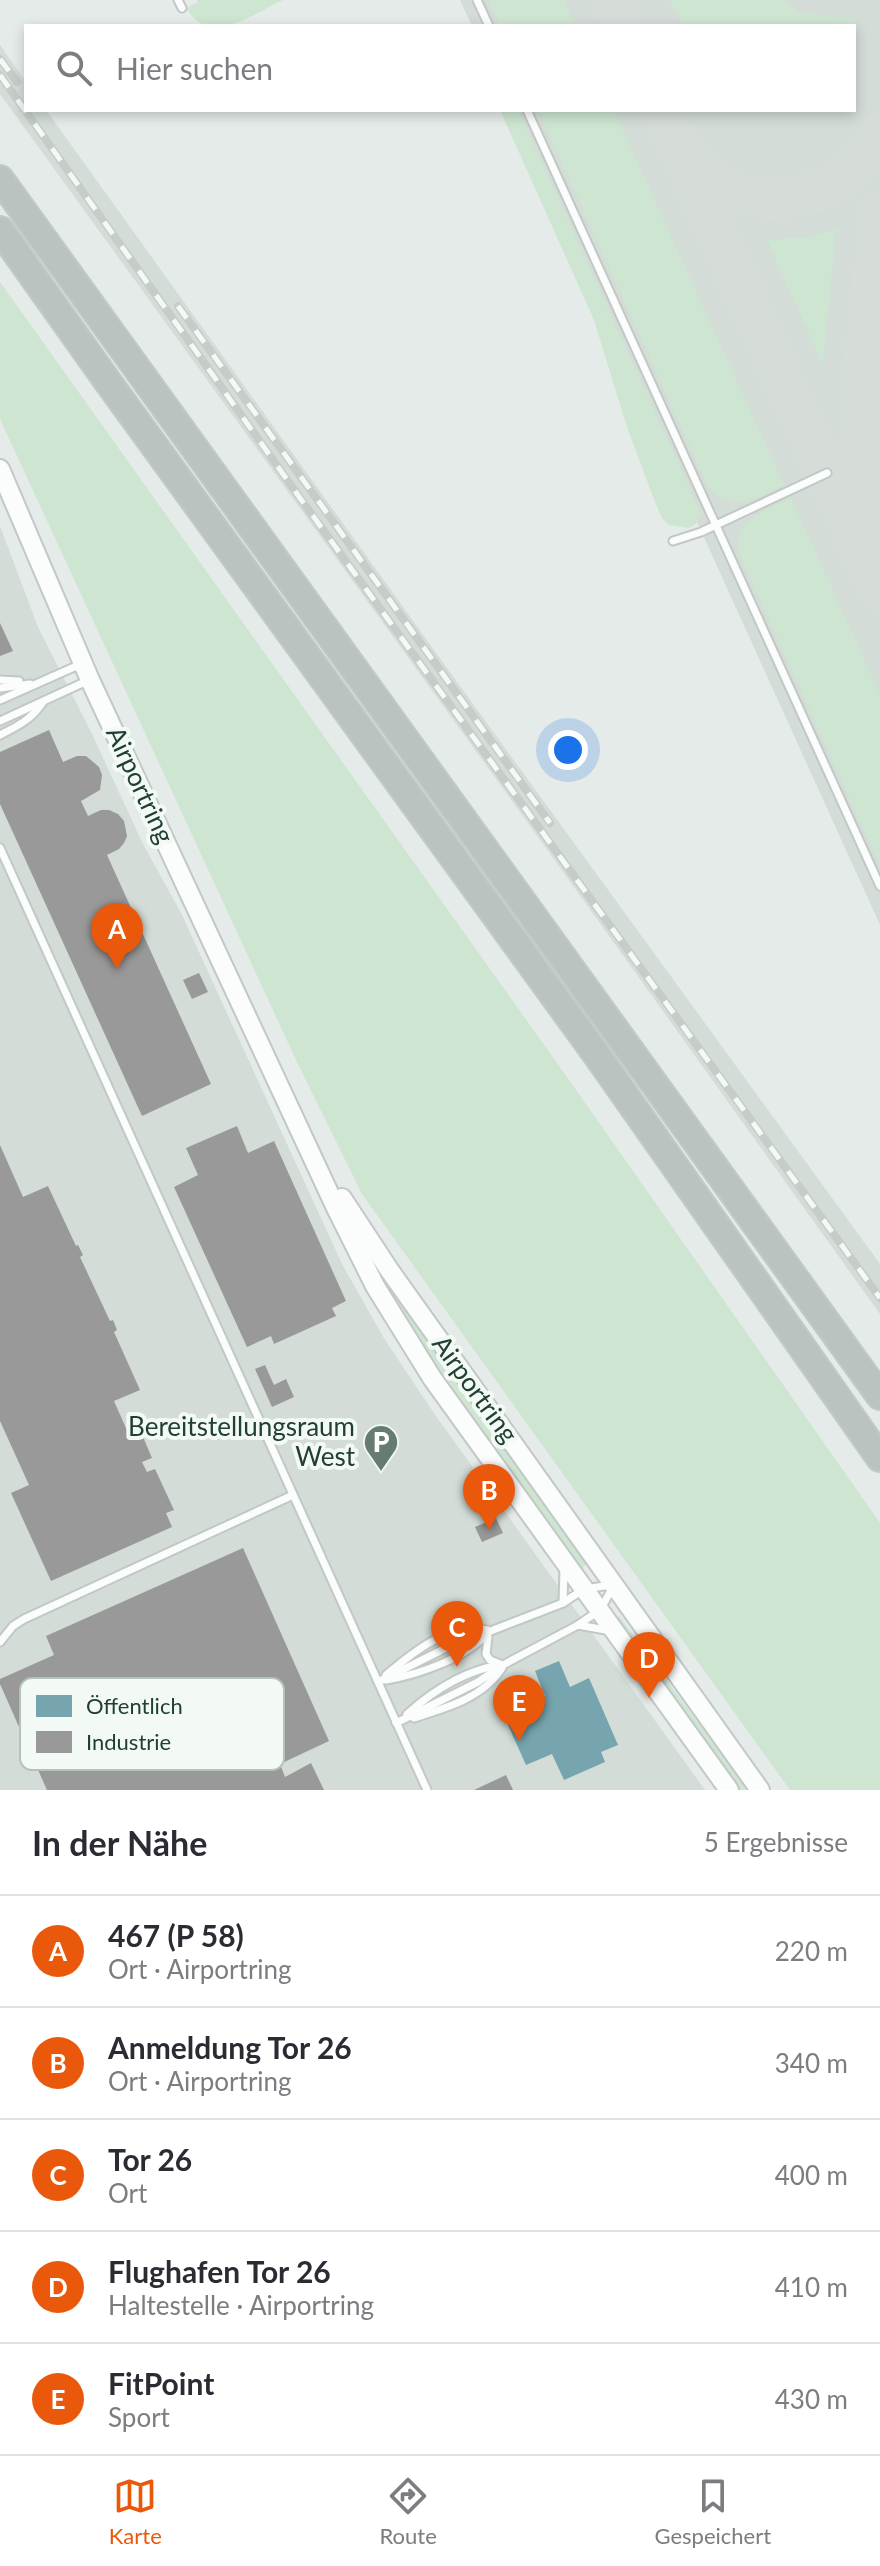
<!DOCTYPE html>
<html lang="de">
<head>
<meta charset="utf-8">
<style>
	body { margin:0; font-family:Lato,sans-serif; background:#f2f2f3; color:#2b2b33 }
	.you { position:absolute; left:568px; top:750px; width:28px; height:28px; margin:-20px; border:6px solid #fff; border-radius:50%; background:#1a73e8; box-shadow:0 0 0 12px #1a73e833 }
	.badge { display:grid; place-items:center; width:52px; height:52px; border-radius:50%; background:#ea580c; color:#fff; font-size:26px; font-weight:700 }
	.pin { position:absolute; translate:-50% -66px; filter:drop-shadow(0 2px 4px #0008) }
	.pin::after { content:''; position:absolute; top:42px; width:28px; height:24px; background:inherit; clip-path:polygon(0 0,100% 0,50% 100%) }
	.list { margin:0; padding:0; list-style:none }
	h2 { display:flex; justify-content:space-between; align-items:center; height:104px; margin:0; padding:0 32px; font-size:34px }
	h2 small { font-size:26px; font-weight:400; color:#7c7c81 }
	.list li { display:grid; grid-template-columns:52px 1fr auto; gap:24px; align-items:center; box-sizing:border-box; height:112px; padding:0 32px; border-top:2px solid #e1e1e2 }
	.list b { display:block; font-size:30px; white-space:nowrap }
	.list p { margin:0; font-size:26px; white-space:nowrap; color:#7c7c81 }
	.list em { font-size:26px; font-style:normal; color:#7c7c81 }
	.icon { flex:none; width:44px; height:44px; fill:none; stroke:currentColor; stroke-width:2; stroke-linecap:round; stroke-linejoin:round }
	.map { position:relative; flex:none; width:880px; height:1790px; overflow:hidden }
	.search { position:absolute; background:#fff; box-shadow:0 4px 12px #0003; left:24px; right:24px; top:24px; height:88px; display:flex; align-items:center; gap:20px; box-sizing:border-box; padding:0 28px; border-radius:0px; color:#7c7c81; font-size:30px }
	.sheet { height:664px; background:#fff }
	nav { display:flex; justify-content:space-around; align-items:center; box-sizing:border-box; height:112px; border-top:2px solid #e1e1e2; background:#fff; font-size:22px; color:#7c7c81 }
	nav a { display:grid; justify-items:center; gap:4px }
	nav .on { color:#ea580c }
	.map>svg:first-child { display:block }
</style>
</head>
<body>
<div class="map">
<svg width="880" height="1790" viewBox="0 0 880 1790">
	<rect width="100%" height="100%" fill="#e5ebe8"/>
	<g fill="#d3dcd7">
		<polygon points="460,0 880,0 880,925 510,110 854,110 854,26 472,26"/>
		<polygon points="0,45 26,82 26,110 46,110 449,671 880,1264 880,1314 536,834 0,94"/>
		<polygon points="0,526 38,627 92,734 142,842 182,915 343,1266 385,1340 433,1412 705,1790 0,1790"/>
	</g>
	<g fill="#cde5d1">
		<path d="M197 0H283C261 10 229 33 205 25 196 23 191 14 186 8L198 2Z"/>
		<polygon points="488,0 564,0 575,26 500,26"/>
		<polygon points="669,0 784,0 795,10 802,13 855,19 854,26 684,26"/>
		<polygon points="500,110 518,110 701,514 696,520 697,523 689,528 669,525 662,518 655,502 627,427 594,320"/>
		<path d="M538 110H614L784 485C755 499 738 513 709 489Z"/>
		<polygon points="836,229 823,366 767,240 809,237"/>
		<polygon points="0,282 567,1077 880,1523 880,1790 790,1790 362,1194 297,1062 0,419"/>
		<path d="M791 498 880 694V866L738 551C735 518 767 510 791 498Z"/>
		<polygon points="364,1248 406,1310 588,1563 581,1569 400,1314"/>
		<polygon points="619,1616 748,1790 741,1790 617,1619"/>
	</g>
	<polygon fill="#76a5af" points="559,1661 570,1687 589,1678 618,1745 601,1752 605,1762 564,1780 552,1754 526,1765 503,1714 545,1696 535,1671"/>
	<g fill="#999">
		<polygon points="0,623 13,651 0,656"/>
		<polygon points="49,730 63,762 77,756 86,756 99,767 102,775 100,790 81,801 88,816 101,810 109,810 118,814 124,821 127,836 124,843 119,849 107,855 211,1084 142,1116 0,804 0,752"/>
		<polygon points="199,973 208,992 192,999 183,980"/>
		<polygon points="237,1126 248,1153 274,1141 346,1301 332,1308 336,1316 274,1344 271,1336 247,1347 174,1187 198,1175 186,1148"/>
		<polygon points="0,1145 23,1197 48,1186 76,1246 78,1245 83,1255 80,1257 110,1321 113,1320 117,1330 114,1332 140,1390 114,1401 129,1435 140,1430 152,1458 142,1462 147,1472 155,1469 174,1510 166,1513 172,1527 51,1581 11,1493 29,1485 0,1421"/>
		<polygon points="265,1365 274,1385 286,1379 294,1397 272,1407 255,1369"/>
		<polygon points="496,1518 503,1533 482,1542 475,1527"/>
		<polygon points="243,1548 329,1741 280,1764 285,1777 311,1763 324,1790 47,1790 0,1684 0,1679 54,1655 46,1636"/>
		<polygon points="506,1775 513,1790 474,1790"/>
	</g>
	<g fill="none" stroke-linecap="round" stroke-linejoin="round">
		<g stroke="#d6dcd8" stroke-width="42">
			<polyline points="612,0 623,26"/>
			<polyline points="661,110 880,593"/>
			<path d="M685 153C740 223 838 210 880 135"/>
			<path d="M867 533C849 427 870 317 880 211"/>
		</g>
		<g stroke="#c2c8c5" stroke-width="11">
			<g id="service">
				<polyline points="178,0 182,8"/>
				<polyline points="477,0 489,26"/>
				<polyline points="527,110 880,886"/>
				<polyline points="673,541 701,532 827,473"/>
				<polyline points="0,680 19,681"/>
				<polyline points="0,688 30,684"/>
				<polyline points="0,700 81,664"/>
				<polyline points="0,721 89,680"/>
				<path d="M0 735C18 726 32 719 43 702"/>
				<polyline points="0,848 427,1790"/>
				<polyline points="563,1603 564,1569"/>
				<polyline points="578,1625 611,1631"/>
				<polyline points="488,1637 486,1654 490,1660 500,1664"/>
				<polyline points="0,1642 13,1626 24,1619 293,1495"/>
				<path d="M386 1675C412 1653 451 1621 487 1630"/>
				<path d="M386 1680C417 1675 468 1658 488 1632"/>
				<polyline points="378,1682 444,1649 563,1603 584,1589 611,1585"/>
				<path d="M407 1714C434 1690 465 1670 501 1665"/>
				<path d="M414 1718C446 1708 483 1698 502 1668"/>
				<polyline points="396,1723 478,1682 503,1665 578,1625 600,1610 612,1589"/>
			</g>
		</g>
		<g stroke="#c2c8c5" stroke-width="22">
			<g id="tertiary">
				<polyline points="0,469 90,680 336,1208 375,1286 432,1378 729,1790"/>
				<polyline points="342,1198 390,1271 760,1790"/>
			</g>
		</g>
		<g stroke="#c1cac6" stroke-width="30">
			<g id="motorway">
				<polyline points="0,179 880,1396"/>
				<polyline points="0,230 108,382 596,1054 880,1458"/>
			</g>
		</g>
		<use href="#service" stroke="#fbfcfc" stroke-width="7"/>
		<use href="#tertiary" stroke="#fbfcfc" stroke-width="18"/>
		<use href="#motorway" stroke="#bac3c0" stroke-width="26"/>
		<g stroke="#c7ccc9" stroke-width="8">
			<g id="rail">
				<polyline points="0,59 17,82"/>
				<polyline points="0,75 300,498 880,1298"/>
				<polyline points="178,306 550,823"/>
			</g>
		</g>
		<use href="#rail" stroke="#f3faf5" stroke-width="5" stroke-dasharray="15" stroke-linecap="butt"/>
	</g>
	<defs>
		<g id="parking-pin" transform="scale(1.8)"><path d="M0 17L-7.5 6A9.5 9.5 0 1 1 7.5 6Z" fill="#667c72" stroke="#f3faf5"/><path d="M-3.5-5.5H1a3.5 3.5 0 0 1 0 7H-1V5.5H-3.5ZM-1-3.4V-.6H.8a1.4 1.4 0 0 0 0-2.8Z" fill="#fff"/></g>
	</defs>
	<g fill-rule="evenodd">
		<use href="#parking-pin" x="381" y="1442"/>
	</g>
	<g text-anchor="middle" stroke-width="8" stroke-linejoin="round" paint-order="stroke">
		<g font-size="26" fill="#214032" stroke="#f3faf5">
			<text transform="translate(140 785) rotate(65)" y="9">Airportring</text>
			<text transform="translate(475 1389) rotate(54)" y="9">Airportring</text>
		</g>
		<g font-size="26" fill="#214032" stroke="#f3faf5" text-anchor="end">
			<text x="355" y="1436">Bereitstellungsraum<tspan x="355" dy="30">West</tspan></text>
		</g>
	</g>
	<rect x="20" y="1678" width="264" height="92" rx="12" fill="#f3faf5" stroke="#b4c2ba" stroke-width="2"/>
	<rect x="36" y="1695" width="36" height="22" fill="#76a5af"/>
	<rect x="36" y="1731" width="36" height="22" fill="#999"/>
	<g font-size="22" fill="#214032">
		<text x="86" y="1714">Öffentlich</text>
		<text x="86" y="1750">Industrie</text>
	</g>
</svg>
<div class="you"></div>
<div class="pin badge" style="left:117px;top:969px">A</div>
<div class="pin badge" style="left:489px;top:1530px">B</div>
<div class="pin badge" style="left:457px;top:1667px">C</div>
<div class="pin badge" style="left:649px;top:1698px">D</div>
<div class="pin badge" style="left:519px;top:1741px">E</div>
<div class="search"><svg class="icon" aria-label="search" viewBox="0 0 24 24"><circle cx="10" cy="10" r="6"/><path d="M15 15l6 6"/></svg>Hier suchen</div>
</div>
<section class="sheet">
<h2>In der Nähe<small>5 Ergebnisse</small></h2>
<ul class="list">
<li><span class="badge">A</span><div><b>467 (P 58)</b><p>Ort · Airportring</p></div><em>220 m</em></li>
<li><span class="badge">B</span><div><b>Anmeldung Tor 26</b><p>Ort · Airportring</p></div><em>340 m</em></li>
<li><span class="badge">C</span><div><b>Tor 26</b><p>Ort</p></div><em>400 m</em></li>
<li><span class="badge">D</span><div><b>Flughafen Tor 26</b><p>Haltestelle · Airportring</p></div><em>410 m</em></li>
<li><span class="badge">E</span><div><b>FitPoint</b><p>Sport</p></div><em>430 m</em></li>
</ul>
</section>
<nav>
<a class="on"><svg class="icon" aria-label="map" viewBox="0 0 24 24"><path d="M3 6l6-2 6 2 6-2v14l-6 2-6-2-6 2zM9 4v14M15 6v14"/></svg>Karte</a>
<a><svg class="icon" aria-label="directions" viewBox="0 0 24 24"><path d="M12 3l9 9-9 9-9-9zM9 14v-3h6M13 9l2 2-2 2"/></svg>Route</a>
<a><svg class="icon" aria-label="saved" viewBox="0 0 24 24"><path d="M7 4h10v16l-5-4-5 4z"/></svg>Gespeichert</a>
</nav>
</body>
</html>
